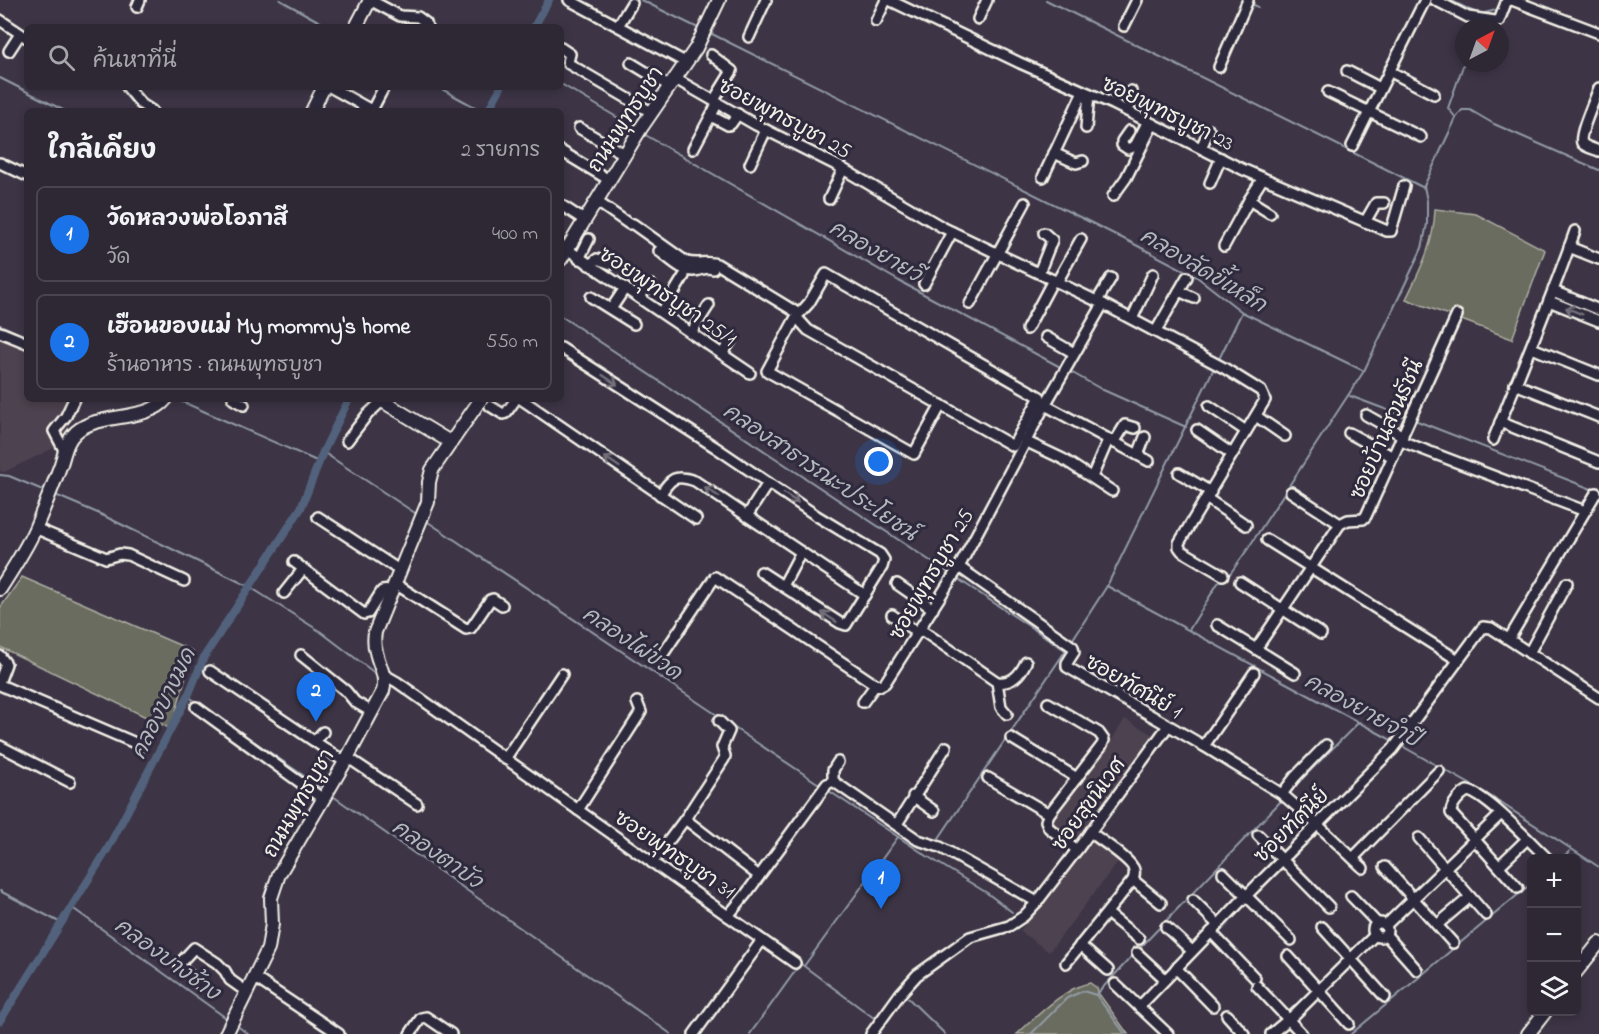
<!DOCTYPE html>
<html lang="th">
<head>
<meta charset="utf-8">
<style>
	body { margin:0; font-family:"Indie Flower","Playpen Sans Thai",sans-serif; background:#36303c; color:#f1f3f6 }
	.controls { position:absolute; right:18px; bottom:18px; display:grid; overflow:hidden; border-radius:9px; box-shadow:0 3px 9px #0003 }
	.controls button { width:54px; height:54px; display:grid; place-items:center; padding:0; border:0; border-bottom:2px solid #49444f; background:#2e2834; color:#f1f3f6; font:30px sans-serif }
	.compass { position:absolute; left:1455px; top:18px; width:54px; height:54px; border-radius:50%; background:#2e2834; box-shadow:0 3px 9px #0003; rotate:41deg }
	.you { position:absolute; left:879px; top:462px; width:21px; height:21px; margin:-15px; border:4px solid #fff; border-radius:50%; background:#1a73e8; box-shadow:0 0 0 9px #1a73e833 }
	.badge { display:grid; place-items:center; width:39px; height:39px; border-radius:50%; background:#1a73e8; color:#fff; font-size:20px; font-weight:700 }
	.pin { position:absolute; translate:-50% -50px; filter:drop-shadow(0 2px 3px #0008) }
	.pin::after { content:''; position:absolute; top:32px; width:21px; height:18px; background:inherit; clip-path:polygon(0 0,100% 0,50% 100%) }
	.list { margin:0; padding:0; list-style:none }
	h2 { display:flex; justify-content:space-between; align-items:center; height:78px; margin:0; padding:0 24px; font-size:26px }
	h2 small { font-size:20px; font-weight:400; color:#a7a6ac }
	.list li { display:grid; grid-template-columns:39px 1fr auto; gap:18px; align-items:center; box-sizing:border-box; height:96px; margin:0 12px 12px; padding:0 12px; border:2px solid #49444f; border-radius:9px }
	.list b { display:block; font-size:22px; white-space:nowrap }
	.list p { margin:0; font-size:20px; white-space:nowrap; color:#a7a6ac }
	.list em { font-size:20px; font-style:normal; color:#a7a6ac }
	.icon { flex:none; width:33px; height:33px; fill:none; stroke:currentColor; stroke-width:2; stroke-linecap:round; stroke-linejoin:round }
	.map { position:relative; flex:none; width:1599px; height:1034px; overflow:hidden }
	.search { position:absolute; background:#2e2834; box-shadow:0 3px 9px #0003; left:24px; top:24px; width:540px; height:66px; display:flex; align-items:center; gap:15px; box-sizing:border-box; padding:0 21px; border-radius:9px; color:#a7a6ac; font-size:22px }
	.panel { position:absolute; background:#2e2834; box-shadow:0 3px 9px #0003; left:24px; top:108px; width:540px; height:294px; border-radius:9px }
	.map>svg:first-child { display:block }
</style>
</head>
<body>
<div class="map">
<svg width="1599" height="1034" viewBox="0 0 1599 1034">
	<rect width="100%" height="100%" fill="#3d3546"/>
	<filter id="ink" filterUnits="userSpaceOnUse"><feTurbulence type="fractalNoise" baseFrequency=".0167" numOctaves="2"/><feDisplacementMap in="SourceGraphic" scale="12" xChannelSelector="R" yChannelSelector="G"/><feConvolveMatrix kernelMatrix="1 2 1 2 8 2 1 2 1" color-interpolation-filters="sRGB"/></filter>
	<g filter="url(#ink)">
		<g fill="#4e4250">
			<polygon points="0,339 27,351 27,399 70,399 68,435 64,443 4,472 0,471"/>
			<polygon points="1125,719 1165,742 1098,832 1126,851 1049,952 1020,931 1077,859 1043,831 1099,760"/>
		</g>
		<g fill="#696c5e" stroke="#aeaea3" stroke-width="1.5">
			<path d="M1435 209 1476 214 1545 250 1512 339 1406 299C1421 268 1434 244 1435 209Z"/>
			<polygon points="22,577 193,651 171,729 0,647 0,608"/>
			<path d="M1090 983 1097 988 1099 994 1128 1034H1017C1036 1017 1065 987 1090 983Z"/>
		</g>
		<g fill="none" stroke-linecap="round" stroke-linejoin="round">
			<g stroke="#939ba7" stroke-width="2">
				<polyline points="280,0 329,27"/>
				<polyline points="641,0 700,29"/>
				<polyline points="1046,0 1424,188"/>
				<polyline points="1450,0 1480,15"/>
				<polyline points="1250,3 1258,7"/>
				<polyline points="1481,14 1496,10 1502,0"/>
				<polyline points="708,32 1132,243 1197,277 1242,312 1364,371 1422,248 1427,224 1427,201 1424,186 1456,118 1462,110 1470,110 1494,124 1599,170"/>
				<polyline points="0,78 65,111"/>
				<polyline points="561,84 635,128"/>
				<polyline points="438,87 482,111"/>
				<polyline points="1456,118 1448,108 1464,63"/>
				<polyline points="642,133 899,281 1064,369"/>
				<polyline points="561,316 950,574"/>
				<polyline points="0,325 27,337"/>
				<polyline points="1218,361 1242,312"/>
				<polyline points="1069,371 1101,389 1186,427"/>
				<polyline points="1350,396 1406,417"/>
				<polyline points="176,399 319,462"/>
				<polyline points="1412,419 1594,490"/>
				<polyline points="323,452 418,515"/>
				<polyline points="0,475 9,476 45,491"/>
				<polyline points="53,494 100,514 250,587 321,632 376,674"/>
				<polyline points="425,520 720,717"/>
				<polyline points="955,577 1065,650"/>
				<polyline points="1107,586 1395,742"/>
				<polyline points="1189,630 1218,583 1227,578 1247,550 1364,371"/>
				<polyline points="1071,642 1107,586 1215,366"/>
				<polyline points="188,696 199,704"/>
				<polyline points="214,714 323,789"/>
				<polyline points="724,721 822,786"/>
				<polyline points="1400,745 1484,792 1599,867"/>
				<polyline points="826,789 927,856 987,893 1012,912"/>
				<polyline points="1289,792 1359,722"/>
				<polyline points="330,794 671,1034"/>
				<polyline points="937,841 1068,647"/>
				<polyline points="1561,858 1570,851"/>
				<polyline points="0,891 61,923"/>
				<polyline points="71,907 229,1020"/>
				<polyline points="1138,950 1281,801"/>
				<polyline points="797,961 874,1018"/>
				<polyline points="804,966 898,837"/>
				<polyline points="1096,995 1125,1034"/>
				<polyline points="908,998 945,1034"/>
				<polyline points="236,1025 248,1034"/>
				<polyline points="750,1034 801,963"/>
				<polyline points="1031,1034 1067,998 1083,991 1096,995 1134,954"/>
				<polyline points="1351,1034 1532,883"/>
			</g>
			<g stroke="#52627c" stroke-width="8">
				<polyline points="534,27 549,0"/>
				<polyline points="488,111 501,87"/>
				<polyline points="0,1021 107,850 188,696 204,657 301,508 323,452 349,399"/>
			</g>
			<g stroke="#f4f1e8" stroke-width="14">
				<g id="street">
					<polyline points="370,0 400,16 418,17 426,23 427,27"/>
					<polyline points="569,0 685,62"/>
					<polyline points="889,0 1020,63 1113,104 1242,169 1387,231 1391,231 1404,186"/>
					<polyline points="1435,0 1468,17 1495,21 1499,21 1507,0 1512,0 1599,33"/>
					<polyline points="137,7 140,0"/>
					<polyline points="978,19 987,0"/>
					<polyline points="0,20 27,38"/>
					<polyline points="876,21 886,0"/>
					<polyline points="618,26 632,3"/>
					<polyline points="1124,26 1137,0"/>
					<polyline points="749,37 766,0"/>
					<polyline points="561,48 570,54 568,62 569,64 651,112"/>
					<polyline points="9,51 20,34"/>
					<polyline points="711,55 732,71 714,100"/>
					<polyline points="631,63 669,86"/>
					<polyline points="1219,67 1248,0"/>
					<polyline points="1347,71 1380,88"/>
					<polyline points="1389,71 1434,94"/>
					<polyline points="674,78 756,125 838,166 942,227 1103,304 1224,368 1261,391 1265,400 1179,543 1179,547 1182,551 1223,575"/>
					<polyline points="127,87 141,104 152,111"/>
					<polyline points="330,87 373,111"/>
					<path d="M1599 88C1596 97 1578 136 1582 143 1585 147 1594 149 1599 151"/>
					<polyline points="1328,92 1421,137"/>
					<polyline points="372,110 384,87"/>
					<polyline points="1128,111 1131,102 1131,91"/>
					<polyline points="711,116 728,125 731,124 738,114"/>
					<polyline points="579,128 624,154"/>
					<polyline points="1086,128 1089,94"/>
					<polyline points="1129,131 1122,141 1122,145 1128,149 1135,146 1148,121"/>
					<polyline points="1352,146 1425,0"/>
					<polyline points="1201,148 1209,130"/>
					<polyline points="693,149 715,108"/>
					<polyline points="561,151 609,180"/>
					<polyline points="1054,153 1076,163 1083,161"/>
					<polyline points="0,163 27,176"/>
					<polyline points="750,164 766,130"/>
					<polyline points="1043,177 1083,92"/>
					<polyline points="1263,178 1249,200 1270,213"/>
					<polyline points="1210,183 1221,158"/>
					<polyline points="1113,196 1126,178 1153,124"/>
					<polyline points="829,199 843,169"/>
					<path d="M596 201 629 224H633L685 261C696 266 706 260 717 264L796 312"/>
					<polyline points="561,205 584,220"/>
					<polyline points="1365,222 1376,203 1384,203"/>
					<polyline points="561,245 750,373"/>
					<polyline points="1224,246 1249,200"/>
					<polyline points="1569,247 1599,259"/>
					<path d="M659 251C668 257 682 272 694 271 701 271 705 266 713 269"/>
					<polyline points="579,259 589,239"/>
					<polyline points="589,265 597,259 611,264"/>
					<polyline points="1039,273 1052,240 1044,233"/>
					<polyline points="1057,282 1081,239"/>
					<polyline points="924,284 952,232"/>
					<polyline points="1179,291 1194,298"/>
					<polyline points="1553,291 1599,310"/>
					<polyline points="638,296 651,285"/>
					<polyline points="591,297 634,324"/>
					<polyline points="1097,301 1111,278"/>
					<polyline points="1549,301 1599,321"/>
					<polyline points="970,304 1025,203"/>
					<polyline points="611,309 625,288"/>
					<polyline points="662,312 684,276"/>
					<polyline points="795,319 767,371 914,454 941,405"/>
					<polyline points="1132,319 1153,274"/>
					<polyline points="799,320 808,330 1013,446 1040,397 826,274 809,303 800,313"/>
					<polyline points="1027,329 1053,280"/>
					<polyline points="1156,331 1187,277"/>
					<polyline points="0,332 27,343"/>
					<polyline points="691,333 709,305"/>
					<polyline points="1046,337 1074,353"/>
					<polyline points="561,348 715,447 817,516 880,554 884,560 882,567 846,625 840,623 761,572"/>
					<polyline points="1532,348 1599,375"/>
					<polyline points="722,354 732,339"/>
					<polyline points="1515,384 1599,417"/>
					<polyline points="233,399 244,405"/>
					<polyline points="521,399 696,519"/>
					<polyline points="1045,405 1149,461"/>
					<polyline points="490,406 503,414 506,413 516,399"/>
					<polyline points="1209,406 1246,431"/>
					<polyline points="1366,415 1403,436"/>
					<polyline points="1256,416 1285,436"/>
					<polyline points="1500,422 1599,462"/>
					<polyline points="1197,430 1232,454"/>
					<polyline points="1349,433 1393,457"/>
					<path d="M1493 440C1521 371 1550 302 1575 231"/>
					<polyline points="347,441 367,415 382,401"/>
					<polyline points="1025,441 1063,459 1112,491"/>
					<polyline points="1401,441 1585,511"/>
					<polyline points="1114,443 1125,425 1135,428"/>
					<polyline points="64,450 54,431 66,416 74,399"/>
					<polyline points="1138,455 1145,437"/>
					<polyline points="1179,473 1211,492"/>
					<polyline points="1092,477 1108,440"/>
					<polyline points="1291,492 1340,524"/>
					<path d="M660 495C671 478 675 474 695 481L865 595"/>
					<polyline points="1206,498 1246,525"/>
					<polyline points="747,516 768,483"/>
					<polyline points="318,517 399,570"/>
					<polyline points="35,528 106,558 120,554 128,555 184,581"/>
					<polyline points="1267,540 1458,660"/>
					<polyline points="294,562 364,614 368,613 382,591 391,590"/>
					<polyline points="959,567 1073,647 1074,652 1067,663 1067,667 1204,746 1282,794 1318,825 1363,868"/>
					<polyline points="1240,582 1321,634"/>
					<polyline points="394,583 466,629 471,628 490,600 493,599 502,605"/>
					<polyline points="897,584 933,609"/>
					<polyline points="783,586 801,552"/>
					<polyline points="284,593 303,569"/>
					<polyline points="892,615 918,633"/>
					<polyline points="1217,625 1295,673"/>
					<polyline points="920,629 997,682 1001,707 1007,714"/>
					<polyline points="1509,639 1596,493"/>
					<polyline points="1256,649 1340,524 1348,520 1363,519 1366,516 1457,315"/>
					<polyline points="1529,653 1567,583"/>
					<polyline points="301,655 346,691 355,702 372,712"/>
					<polyline points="0,656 6,664 0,680"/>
					<polyline points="659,660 715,577 873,683 880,686 885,683 959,567 1045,405 1103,304"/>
					<polyline points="210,671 345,762"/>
					<polyline points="383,674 397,682 728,916 746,894 827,784 833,781 918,840 940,847 1037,902"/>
					<path d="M997 682C1012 684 1020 675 1026 662"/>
					<polyline points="0,685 142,746"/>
					<polyline points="863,702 876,684"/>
					<polyline points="1048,703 1099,733 1104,740 1102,745 1049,814 1046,821 1049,828 1077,850"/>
					<polyline points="196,707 323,799"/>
					<polyline points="1011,738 1077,778"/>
					<polyline points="315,741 323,732"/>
					<polyline points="0,746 70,782"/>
					<polyline points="1204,746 1254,673"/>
					<polyline points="347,757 417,804"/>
					<polyline points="505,759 562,674"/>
					<polyline points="988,778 1049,814"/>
					<polyline points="833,781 833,770 838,762"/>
					<polyline points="1282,794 1295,777 1326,745"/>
					<polyline points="913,796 934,811"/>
					<polyline points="578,810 641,712 637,702"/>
					<polyline points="685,819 724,759 725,756 722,747 729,731 719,721"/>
					<polyline points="897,824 946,747"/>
					<polyline points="1258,835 1329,907"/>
					<polyline points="1419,838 1486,915"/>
					<polyline points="1353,858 1439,771"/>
					<polyline points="652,863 685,819 759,876"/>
					<polyline points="1499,866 1527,839"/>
					<polyline points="1385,867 1453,943"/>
					<polyline points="1223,873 1291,940"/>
					<polyline points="1133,880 1161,903"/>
					<path d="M1518 888 1451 813C1451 805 1460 795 1467 791 1485 793 1532 844 1547 858"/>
					<polyline points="1351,896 1377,923"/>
					<polyline points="1193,900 1218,925"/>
					<polyline points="1107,913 1139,939"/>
					<polyline points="728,916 795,963"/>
					<circle cx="1380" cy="930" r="7"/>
					<polyline points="1386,925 1501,814"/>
					<polyline points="1437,925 1470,897"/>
					<polyline points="1166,927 1192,951"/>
					<polyline points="1322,927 1385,997"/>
					<polyline points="1211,932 1255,978"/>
					<polyline points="1386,935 1417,970"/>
					<polyline points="1080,945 1108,970"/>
					<polyline points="1137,953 1165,979"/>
					<polyline points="1288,956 1349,1024"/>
					<path d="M1066 963 1133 880C1134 877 1135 873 1134 870 1132 860 1099 839 1090 832"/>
					<polyline points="1176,968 1213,1006"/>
					<polyline points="255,978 339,1034"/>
					<polyline points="1115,984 1168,1034"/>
					<polyline points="202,986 180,967 181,962 194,948 217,963 225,971 230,980 247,992"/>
					<polyline points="1257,986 1302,1034"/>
					<polyline points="1139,1007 1246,896 1393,749 1483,627 1491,628 1599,698"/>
					<polyline points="1227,1015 1244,1034"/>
					<polyline points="410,1034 421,1018 426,1017 451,1034"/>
					<polyline points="694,1034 762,940"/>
					<polyline points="871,1034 900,994 917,975 970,937 1009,926 1024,916 1037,902 1077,850 1168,726"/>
					<polyline points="1271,1034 1295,1014 1375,935"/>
				</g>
			</g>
			<g stroke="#f4f1e8" stroke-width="16">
				<g id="secondary">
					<polyline points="356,27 370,0"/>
					<polyline points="312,111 324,87"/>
					<polyline points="561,259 641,128 696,48 719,0"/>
					<polyline points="379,399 450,442"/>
					<path d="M0 589C12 570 26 549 35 529 44 508 53 486 61 464 65 452 66 441 76 432 98 412 148 422 166 399"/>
					<polyline points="1576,972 1599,943"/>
					<path d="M226 1034 268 949 272 924 271 898 279 874 345 762 383 691C387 676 379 666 376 652 374 646 374 639 375 632L428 502 429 482 432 470 481 399"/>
					<polyline points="1528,1034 1545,1012"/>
				</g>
			</g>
			<use href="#street" stroke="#2f2a3d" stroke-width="9"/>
			<use href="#secondary" stroke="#2f2a3d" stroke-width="12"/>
		</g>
		<defs><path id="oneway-shaft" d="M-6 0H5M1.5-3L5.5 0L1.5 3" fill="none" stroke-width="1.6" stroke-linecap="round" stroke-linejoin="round" transform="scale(1.5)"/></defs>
		<g stroke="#747079">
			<use href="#oneway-shaft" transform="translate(1574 311) rotate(-158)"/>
			<use href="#oneway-shaft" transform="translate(610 380) rotate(34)"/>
			<use href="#oneway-shaft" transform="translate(612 462) rotate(-146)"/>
			<use href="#oneway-shaft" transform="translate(712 492) rotate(-146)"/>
			<use href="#oneway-shaft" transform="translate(791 498) rotate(34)"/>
			<use href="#oneway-shaft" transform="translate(829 617) rotate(-147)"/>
		</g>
	</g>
	<g text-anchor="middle" stroke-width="6" stroke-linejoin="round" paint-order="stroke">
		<g font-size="21" fill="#f4f1e8" stroke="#2f2a3d">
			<text transform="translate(1168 113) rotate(26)" y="7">ซอยพุทธบูชา 23</text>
			<text transform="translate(785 118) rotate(28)" y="7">ซอยพุทธบูชา 25</text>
			<text transform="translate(625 119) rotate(-57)" y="7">ถนนพุทธบูชา</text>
			<text transform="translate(668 296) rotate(34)" y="7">ซอยพุทธบูชา 25/1</text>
			<text transform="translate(1386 429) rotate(-66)" y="7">ซอยบ้านสวนรัชนี</text>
			<text transform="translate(931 574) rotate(-60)" y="7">ซอยพุทธบูชา 25</text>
			<text transform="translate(1134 686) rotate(30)" y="7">ซอยทัศนีย์ 1</text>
			<text transform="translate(298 803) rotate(-60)" y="7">ถนนพุทธบูชา</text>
			<text transform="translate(1088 804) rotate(-54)" y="7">ซอยสุขนิเวศ</text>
			<text transform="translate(1291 825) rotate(-45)" y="7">ซอยทัศนีย์</text>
			<text transform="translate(675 854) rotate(34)" y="7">ซอยพุทธบูชา 31</text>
		</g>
		<g font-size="22" font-style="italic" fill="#b3b8bd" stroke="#2f2a3d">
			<text transform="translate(876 250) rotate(30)" y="8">คลองยายวี</text>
			<text transform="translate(1204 269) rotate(31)" y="8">คลองลัดขี้เหล็ก</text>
			<text transform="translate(821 471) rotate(34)" y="8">คลองสาธารณะประโยชน์</text>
			<text transform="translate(633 642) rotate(34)" y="8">คลองไผ่ขวด</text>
			<text transform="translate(162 703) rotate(-64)" y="8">คลองบางมด</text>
			<text transform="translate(1363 709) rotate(29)" y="8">คลองยายจำปี</text>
			<text transform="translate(438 853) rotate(35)" y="8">คลองตาบัว</text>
			<text transform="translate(168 958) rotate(36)" y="8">คลองบางช้าง</text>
		</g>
	</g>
</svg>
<div class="controls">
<button>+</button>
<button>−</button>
<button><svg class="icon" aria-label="layers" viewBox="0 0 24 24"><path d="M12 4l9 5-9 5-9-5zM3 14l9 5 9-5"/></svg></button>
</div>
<svg class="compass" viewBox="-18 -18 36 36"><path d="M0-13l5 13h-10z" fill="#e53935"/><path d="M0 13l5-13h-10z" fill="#a7a6ac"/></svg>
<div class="you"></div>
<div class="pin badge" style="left:881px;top:909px">1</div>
<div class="pin badge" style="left:316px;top:722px">2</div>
<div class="search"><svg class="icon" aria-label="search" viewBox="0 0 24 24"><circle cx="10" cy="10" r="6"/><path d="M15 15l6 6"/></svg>ค้นหาที่นี่</div>
<section class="panel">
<h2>ใกล้เคียง<small>2 รายการ</small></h2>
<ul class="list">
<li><span class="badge">1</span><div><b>วัดหลวงพ่อโอภาสี</b><p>วัด</p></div><em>400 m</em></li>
<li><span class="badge">2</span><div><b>เฮือนของแม่ My mommy's home</b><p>ร้านอาหาร · ถนนพุทธบูชา</p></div><em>550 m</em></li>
</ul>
</section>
</div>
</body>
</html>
